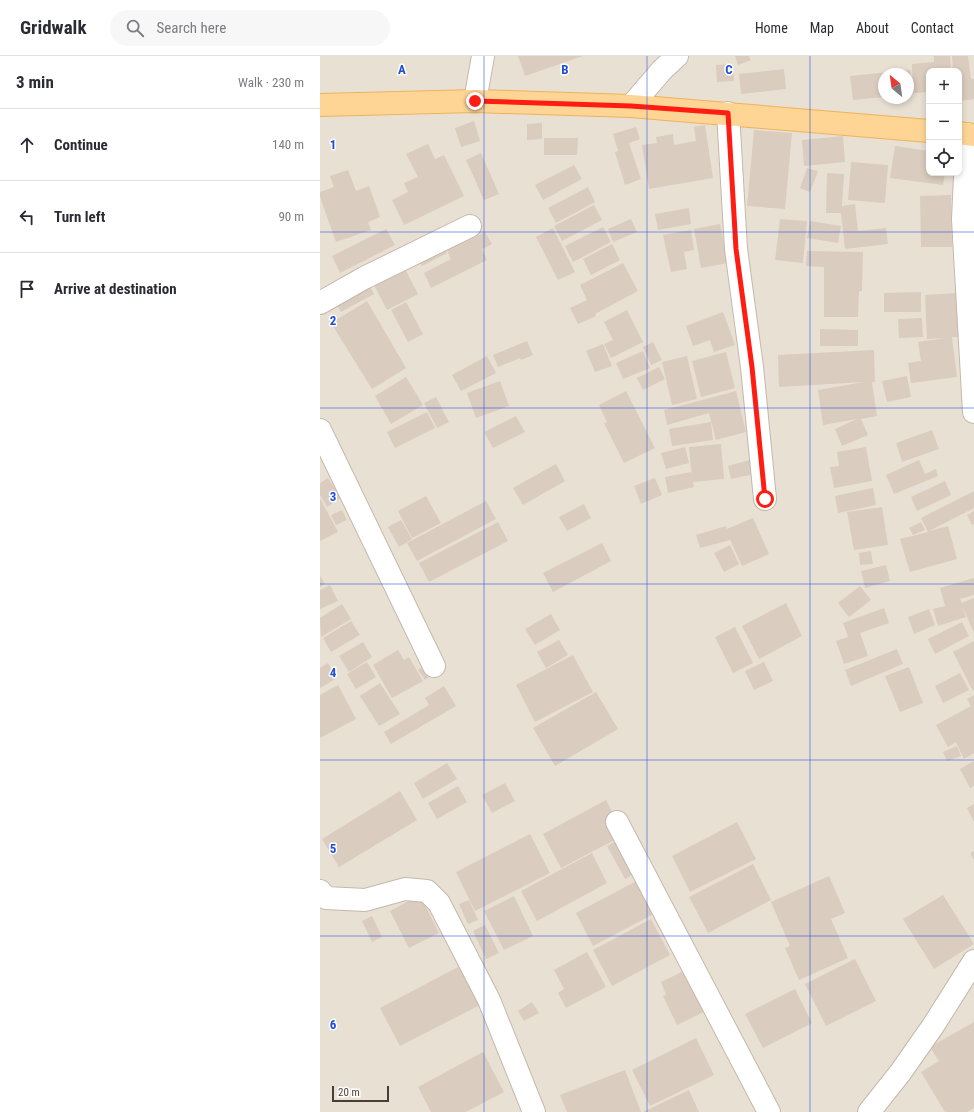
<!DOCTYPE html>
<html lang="en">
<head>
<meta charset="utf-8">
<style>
	body { margin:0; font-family:"Roboto Condensed",sans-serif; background:#f7f7f7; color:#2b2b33 }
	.controls { position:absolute; right:12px; top:12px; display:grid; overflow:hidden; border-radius:8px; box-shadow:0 2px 6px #0003 }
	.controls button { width:36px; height:36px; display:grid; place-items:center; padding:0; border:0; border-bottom:1px solid #e1e1e2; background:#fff; color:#2b2b33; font:20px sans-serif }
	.compass { position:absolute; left:558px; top:12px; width:36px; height:36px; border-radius:50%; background:#fff; box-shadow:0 2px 6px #0003; rotate:331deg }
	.scale { position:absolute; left:12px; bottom:10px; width:57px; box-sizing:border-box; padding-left:4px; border:2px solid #483e35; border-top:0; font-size:11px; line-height:14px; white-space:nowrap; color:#483e35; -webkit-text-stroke:3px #fff; paint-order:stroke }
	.stop { position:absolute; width:12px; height:12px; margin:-9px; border:3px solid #ff1d13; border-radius:50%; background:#fff }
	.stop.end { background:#ff1d13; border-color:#fff; box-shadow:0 1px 4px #0008 }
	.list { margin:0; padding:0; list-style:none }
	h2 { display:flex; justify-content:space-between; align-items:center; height:52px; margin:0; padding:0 16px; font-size:17px }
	h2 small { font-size:13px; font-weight:400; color:#7c7c81 }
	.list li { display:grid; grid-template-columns:26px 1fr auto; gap:12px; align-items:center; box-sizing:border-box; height:72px; padding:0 16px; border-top:1px solid #e1e1e2 }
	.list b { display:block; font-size:15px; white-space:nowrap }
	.list em { font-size:13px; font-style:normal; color:#7c7c81 }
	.icon { flex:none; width:22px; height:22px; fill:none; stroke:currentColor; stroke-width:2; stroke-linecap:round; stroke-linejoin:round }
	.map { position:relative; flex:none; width:654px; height:1056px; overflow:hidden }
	header { display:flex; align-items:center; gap:24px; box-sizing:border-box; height:56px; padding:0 20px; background:#fff; border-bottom:1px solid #e1e1e2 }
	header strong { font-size:19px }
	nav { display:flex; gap:22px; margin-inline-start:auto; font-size:14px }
	.search { width:280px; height:36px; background:#f7f7f7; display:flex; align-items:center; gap:10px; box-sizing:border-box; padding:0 14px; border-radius:22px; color:#7c7c81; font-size:15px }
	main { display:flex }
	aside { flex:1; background:#fff }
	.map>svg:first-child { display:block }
</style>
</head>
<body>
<header>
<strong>Gridwalk</strong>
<div class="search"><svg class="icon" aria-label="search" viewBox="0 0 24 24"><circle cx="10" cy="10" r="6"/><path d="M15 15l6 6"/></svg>Search here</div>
<nav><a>Home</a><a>Map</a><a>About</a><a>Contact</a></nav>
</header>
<main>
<aside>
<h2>3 min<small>Walk · 230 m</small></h2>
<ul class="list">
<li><svg class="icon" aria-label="ahead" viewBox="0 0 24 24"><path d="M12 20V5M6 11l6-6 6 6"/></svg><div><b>Continue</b></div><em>140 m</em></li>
<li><svg class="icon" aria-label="left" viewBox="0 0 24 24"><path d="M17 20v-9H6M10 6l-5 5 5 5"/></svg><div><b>Turn left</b></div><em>90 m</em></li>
<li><svg class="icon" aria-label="arrive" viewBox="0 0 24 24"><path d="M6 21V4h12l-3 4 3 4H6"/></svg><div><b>Arrive at destination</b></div></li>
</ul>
</aside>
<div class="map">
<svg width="654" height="1056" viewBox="0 0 654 1056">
	<rect width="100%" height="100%" fill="#f4efe6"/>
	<path fill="#e9e0d4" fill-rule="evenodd" d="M0 0H654V1056H0ZM609 15H639V117H609ZM564 18H588V42H564Z"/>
	<g fill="#daccbe">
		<polygon points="198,0 263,0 205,20"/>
		<polygon points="415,0 429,0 431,4 418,9"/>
		<polygon points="614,0 630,0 631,15 609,15 609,36 593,37 592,8 614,6"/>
		<polygon points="632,0 648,0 651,23 654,23 654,43 639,45 639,15 633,15"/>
		<polygon points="413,8 414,25 397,26 396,9"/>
		<polygon points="464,13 466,33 421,38 419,18"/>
		<polygon points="590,14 592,38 588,39 588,18 564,18 564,41 533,44 530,20"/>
		<polygon points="154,65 160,85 141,91 135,72"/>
		<polygon points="222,67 222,83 207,84 207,68"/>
		<polygon points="385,69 393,122 329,133 322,89 337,87 336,81 353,78 354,89 376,85 374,71"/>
		<polygon points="316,71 320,83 309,87 321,123 305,129 295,96 298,95 293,78"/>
		<polygon points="434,74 472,77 465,153 427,150"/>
		<polygon points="523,80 525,106 484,110 482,84"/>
		<polygon points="224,82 258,82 257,99 224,99"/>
		<polygon points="108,88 115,103 124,99 144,140 84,169 72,144 88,136 84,127 98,121 86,98"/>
		<polygon points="575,90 609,95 609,117 625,117 623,129 570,122"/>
		<polygon points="161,97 179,138 164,144 146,104"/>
		<polygon points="531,106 568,109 565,147 528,144"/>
		<polygon points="254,109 262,123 223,144 215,129"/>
		<polygon points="487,112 498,115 490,136 480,132"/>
		<polygon points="28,114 36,135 49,130 60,161 48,166 51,174 16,186 0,141 0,136 14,131 10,120"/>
		<polygon points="507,117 524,118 522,150 535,148 538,175 566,172 568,188 525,193 521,157 506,157"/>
		<polygon points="268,131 275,146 236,167 228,152"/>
		<polygon points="631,139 632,191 601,191 600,140"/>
		<polygon points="274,149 282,164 242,185 234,170"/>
		<polygon points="369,152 371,168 338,174 335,158"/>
		<polygon points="311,163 317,176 293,186 288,173"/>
		<polygon points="460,163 487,165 483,207 455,204"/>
		<polygon points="490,165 521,170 518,187 487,182"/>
		<polygon points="400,168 408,207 381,212 374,173"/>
		<polygon points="283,171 291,186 253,206 245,190"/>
		<polygon points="150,172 155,181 165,176 172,188 162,193 167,204 111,232 104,217 131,203 123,186"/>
		<polygon points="233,172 255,216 238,224 216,181"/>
		<polygon points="66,173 75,189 20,217 12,200"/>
		<polygon points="371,174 374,194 364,196 367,213 351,216 343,179"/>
		<polygon points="119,181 127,197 102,210 93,194"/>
		<polygon points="292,188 300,204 271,219 263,203"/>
		<polygon points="487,195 543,196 542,235 539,235 538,261 504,261 504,211 486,210"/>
		<polygon points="303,207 318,235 275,258 276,260 258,268 250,252 267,244 260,229"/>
		<polygon points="84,211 98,238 67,254 53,227"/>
		<polygon points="46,222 54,238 21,256 12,239"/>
		<polygon points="601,236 601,256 564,256 564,237"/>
		<polygon points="636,237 638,281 632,281 637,321 591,327 588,307 601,305 598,286 626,282 607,283 605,239"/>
		<polygon points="47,245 86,312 52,333 11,267"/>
		<polygon points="86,246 103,278 88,286 71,254"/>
		<polygon points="307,254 323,286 291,302 284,288 293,284 284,266"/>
		<polygon points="403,256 415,289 394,296 390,284 373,290 366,270"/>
		<polygon points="602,262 603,281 579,282 578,263"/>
		<polygon points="500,273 538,274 538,290 500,290"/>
		<polygon points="207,285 213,299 201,304 200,302 178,311 173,299"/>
		<polygon points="333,286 342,304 331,309 323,291"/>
		<polygon points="283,288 292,310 275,316 266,295"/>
		<polygon points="554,294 555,326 552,326 557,360 541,363 548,379 522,390 515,373 537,363 503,369 498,334 544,326 459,331 458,299"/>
		<polygon points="323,295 330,312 303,323 296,307"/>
		<polygon points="406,296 415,332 381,341 372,305"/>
		<polygon points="167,300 176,317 141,335 132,319"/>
		<polygon points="367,300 377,343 352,349 342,306"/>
		<polygon points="339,311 345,323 323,334 317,322"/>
		<polygon points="587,320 591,341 567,346 562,325"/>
		<polygon points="86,321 103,349 71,368 55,340"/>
		<polygon points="180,325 189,350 156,362 147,337"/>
		<polygon points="306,335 335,392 304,407 284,367 287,366 279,349"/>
		<polygon points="416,335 426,376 396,384 389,357 347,369 344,354"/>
		<polygon points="116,341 129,366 117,372 104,347"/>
		<polygon points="107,356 115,372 75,392 67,376"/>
		<polygon points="196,360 205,376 173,392 164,376"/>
		<polygon points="391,366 393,384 352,390 349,373"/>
		<polygon points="612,374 619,393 582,406 576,387"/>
		<polygon points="401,388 404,423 373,426 374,431 348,437 345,421 371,416 372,422 369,391"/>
		<polygon points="365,391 369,407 346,413 341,397"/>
		<polygon points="546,391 552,425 514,432 510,411 519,410 517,396"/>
		<polygon points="430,404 434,418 411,423 408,410"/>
		<polygon points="599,404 605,418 616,413 618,420 574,438 566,419"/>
		<polygon points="236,408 245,425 203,449 193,432"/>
		<polygon points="8,422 21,442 7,451 0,439 0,427"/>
		<polygon points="335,422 342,439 321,448 314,430"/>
		<polygon points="625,425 631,439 597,455 591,441"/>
		<polygon points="553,432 556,449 518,457 515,440"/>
		<polygon points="654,435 654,452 609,475 628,470 637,503 590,516 580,483 608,476 601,462"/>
		<polygon points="106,440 121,467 92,482 78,455"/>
		<polygon points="0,442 18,476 0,485"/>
		<polygon points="166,445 176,463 97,505 87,487"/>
		<polygon points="264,448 271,462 247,475 239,461"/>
		<polygon points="562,451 568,489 534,494 527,456"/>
		<polygon points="22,454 27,464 16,469 11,459"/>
		<polygon points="654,455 654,468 652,469 647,459"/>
		<polygon points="433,462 449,498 422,510 408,479 410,484 380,492 376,479 406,470 407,473"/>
		<polygon points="81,464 92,483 79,491 68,471"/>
		<polygon points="178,466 188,485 109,526 99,507"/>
		<polygon points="601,466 605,474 593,479 589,472"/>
		<polygon points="282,487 291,505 233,536 223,517"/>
		<polygon points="410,489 419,508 404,516 394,497"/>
		<polygon points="551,495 553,508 540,509 539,497"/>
		<polygon points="566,509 570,525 545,532 541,515"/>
		<polygon points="0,520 5,528 0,531"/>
		<polygon points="654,522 654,539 640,543 642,547 654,542 654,577 642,549 646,561 618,570 613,553 625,550 620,532"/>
		<polygon points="10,529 18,545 0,553 0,534"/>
		<polygon points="540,530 551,544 529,561 518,547"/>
		<polygon points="466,547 482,580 439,603 422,570"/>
		<polygon points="22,548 31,563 1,581 0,562"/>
		<polygon points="564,552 569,567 540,577 548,600 524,608 516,585 528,581 523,567"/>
		<polygon points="609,553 615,569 594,578 588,561"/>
		<polygon points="231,558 240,574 215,589 205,573"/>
		<polygon points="31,565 40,579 11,596 3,582"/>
		<polygon points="642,566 649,580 615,598 608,583"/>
		<polygon points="415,571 433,607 413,617 395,581"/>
		<polygon points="239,584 248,599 226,612 217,596"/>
		<polygon points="654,585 654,634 653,635 633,596"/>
		<polygon points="43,586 52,601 29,616 19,600"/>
		<polygon points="577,593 583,608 531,630 525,614"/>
		<polygon points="78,594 84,604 89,601 103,625 72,642 53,609"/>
		<polygon points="253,599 273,636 215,666 196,629"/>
		<polygon points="47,606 56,621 36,633 27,618"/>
		<polygon points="109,606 116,616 105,624 98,614"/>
		<polygon points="444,606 453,625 434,634 425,615"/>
		<polygon points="8,607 17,622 0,632 0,612"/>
		<polygon points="589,611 603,647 580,656 565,620"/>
		<polygon points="640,617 649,634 623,647 615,630"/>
		<polygon points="60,627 80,658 59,670 40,640"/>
		<polygon points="18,629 36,663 0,682 0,639"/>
		<polygon points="124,630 136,650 71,688 64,676 109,649 105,642"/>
		<polygon points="276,636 298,673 235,710 213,672"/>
		<polygon points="654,639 654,697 644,703 636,686 628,691 616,669 651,650 647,643"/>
		<polygon points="637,690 641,700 627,705 623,696"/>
		<polygon points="654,705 654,730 650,732 640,713"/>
		<polygon points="127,707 137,723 103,743 94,727"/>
		<polygon points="185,727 195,745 172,757 162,739"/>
		<polygon points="138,730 147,746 117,763 108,747"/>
		<polygon points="80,735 97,764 19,811 2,783"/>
		<polygon points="286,744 304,779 241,812 223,778"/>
		<polygon points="654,748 654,766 647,752"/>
		<polygon points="417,766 436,803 370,836 352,800"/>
		<polygon points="210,778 230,817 155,855 136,816"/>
		<polygon points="306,779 324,812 305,823 287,790"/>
		<polygon points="654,795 654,804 650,797"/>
		<polygon points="272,797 287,827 217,865 201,835"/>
		<polygon points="433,808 451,844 388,877 369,841"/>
		<polygon points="328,819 345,852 273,890 256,857"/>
		<polygon points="509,820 525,857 511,863 528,902 479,924 465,892 470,890 451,846"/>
		<polygon points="100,839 119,877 89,892 70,855"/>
		<polygon points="623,839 654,888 614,913 583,863"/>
		<polygon points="194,840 213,880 184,894 164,855"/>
		<polygon points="149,844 158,864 148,868 139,848"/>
		<polygon points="52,860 62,881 52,886 42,865"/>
		<polygon points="331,863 350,899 292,930 273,894"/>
		<polygon points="165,869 179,897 166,903 153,875"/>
		<polygon points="267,896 286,931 246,952 238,937 244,933 234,914"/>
		<polygon points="535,903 556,945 506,970 485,928"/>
		<polygon points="140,910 160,949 80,990 60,952"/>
		<polygon points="366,914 386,955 357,969 343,940 346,939 341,926"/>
		<polygon points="475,933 492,967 443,992 425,958"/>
		<polygon points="212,946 219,957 204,965 198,955"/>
		<polygon points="654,966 654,1052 647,1056 625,1056 601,1016 619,1005 610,991"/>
		<polygon points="376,982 394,1019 330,1050 312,1014"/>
		<polygon points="163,996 184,1036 146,1056 111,1056 98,1031"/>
		<polygon points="305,1014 321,1056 247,1056 240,1039"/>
		<polygon points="369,1034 379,1056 323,1056"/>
	</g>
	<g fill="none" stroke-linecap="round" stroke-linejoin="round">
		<g stroke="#c4b8ab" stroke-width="24">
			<g id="minor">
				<polyline points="155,45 163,0"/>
				<polyline points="311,50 342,14 357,0"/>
				<polyline points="408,57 416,193 432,311 445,443"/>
				<polyline points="647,78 643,163 654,356"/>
				<polyline points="0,247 44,222 150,170"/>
				<polyline points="0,374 114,610"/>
				<polyline points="297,766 449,1056"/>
				<polyline points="0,835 6,842 45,844 85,833 107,835 119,847 169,944 214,1056"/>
				<polyline points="549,1056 580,1017 613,970 654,905"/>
			</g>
		</g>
		<g stroke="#edb25c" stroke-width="24">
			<g id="major">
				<polyline points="0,49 155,45 311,50 609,75"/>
				<polyline points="639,77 654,79"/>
			</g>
		</g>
		<use href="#minor" stroke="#fff" stroke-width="22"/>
		<use href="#major" stroke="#ffd595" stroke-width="22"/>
	</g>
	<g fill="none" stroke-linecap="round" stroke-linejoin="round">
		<polyline stroke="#ff1d13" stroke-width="5" points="155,45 311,50 408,57 416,193 432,311 445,443"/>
	</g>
	<path fill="none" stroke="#1d4ed8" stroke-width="1" stroke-opacity="0.55" d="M164 0V1056M327 0V1056M490 0V1056M0 176H654M0 352H654M0 528H654M0 704H654M0 880H654"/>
	<g font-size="13" text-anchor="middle" font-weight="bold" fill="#1d4ed8" stroke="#fff" stroke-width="3" stroke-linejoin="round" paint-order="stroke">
		<text x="82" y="18">A</text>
		<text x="245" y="18">B</text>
		<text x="409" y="18">C</text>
		<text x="13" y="93">1</text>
		<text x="13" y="269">2</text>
		<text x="13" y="445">3</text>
		<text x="13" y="621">4</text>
		<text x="13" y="797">5</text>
		<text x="13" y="973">6</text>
	</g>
</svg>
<div class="controls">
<button>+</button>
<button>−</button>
<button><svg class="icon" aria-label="locate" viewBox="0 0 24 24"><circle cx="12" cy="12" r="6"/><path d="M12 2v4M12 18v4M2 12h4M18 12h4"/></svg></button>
</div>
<svg class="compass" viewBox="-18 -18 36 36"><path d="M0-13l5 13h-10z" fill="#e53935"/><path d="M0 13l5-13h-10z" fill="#7c7c81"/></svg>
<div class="scale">20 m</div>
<div class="stop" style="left:445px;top:443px"></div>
<div class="stop end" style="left:155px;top:45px"></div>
</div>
</main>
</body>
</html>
